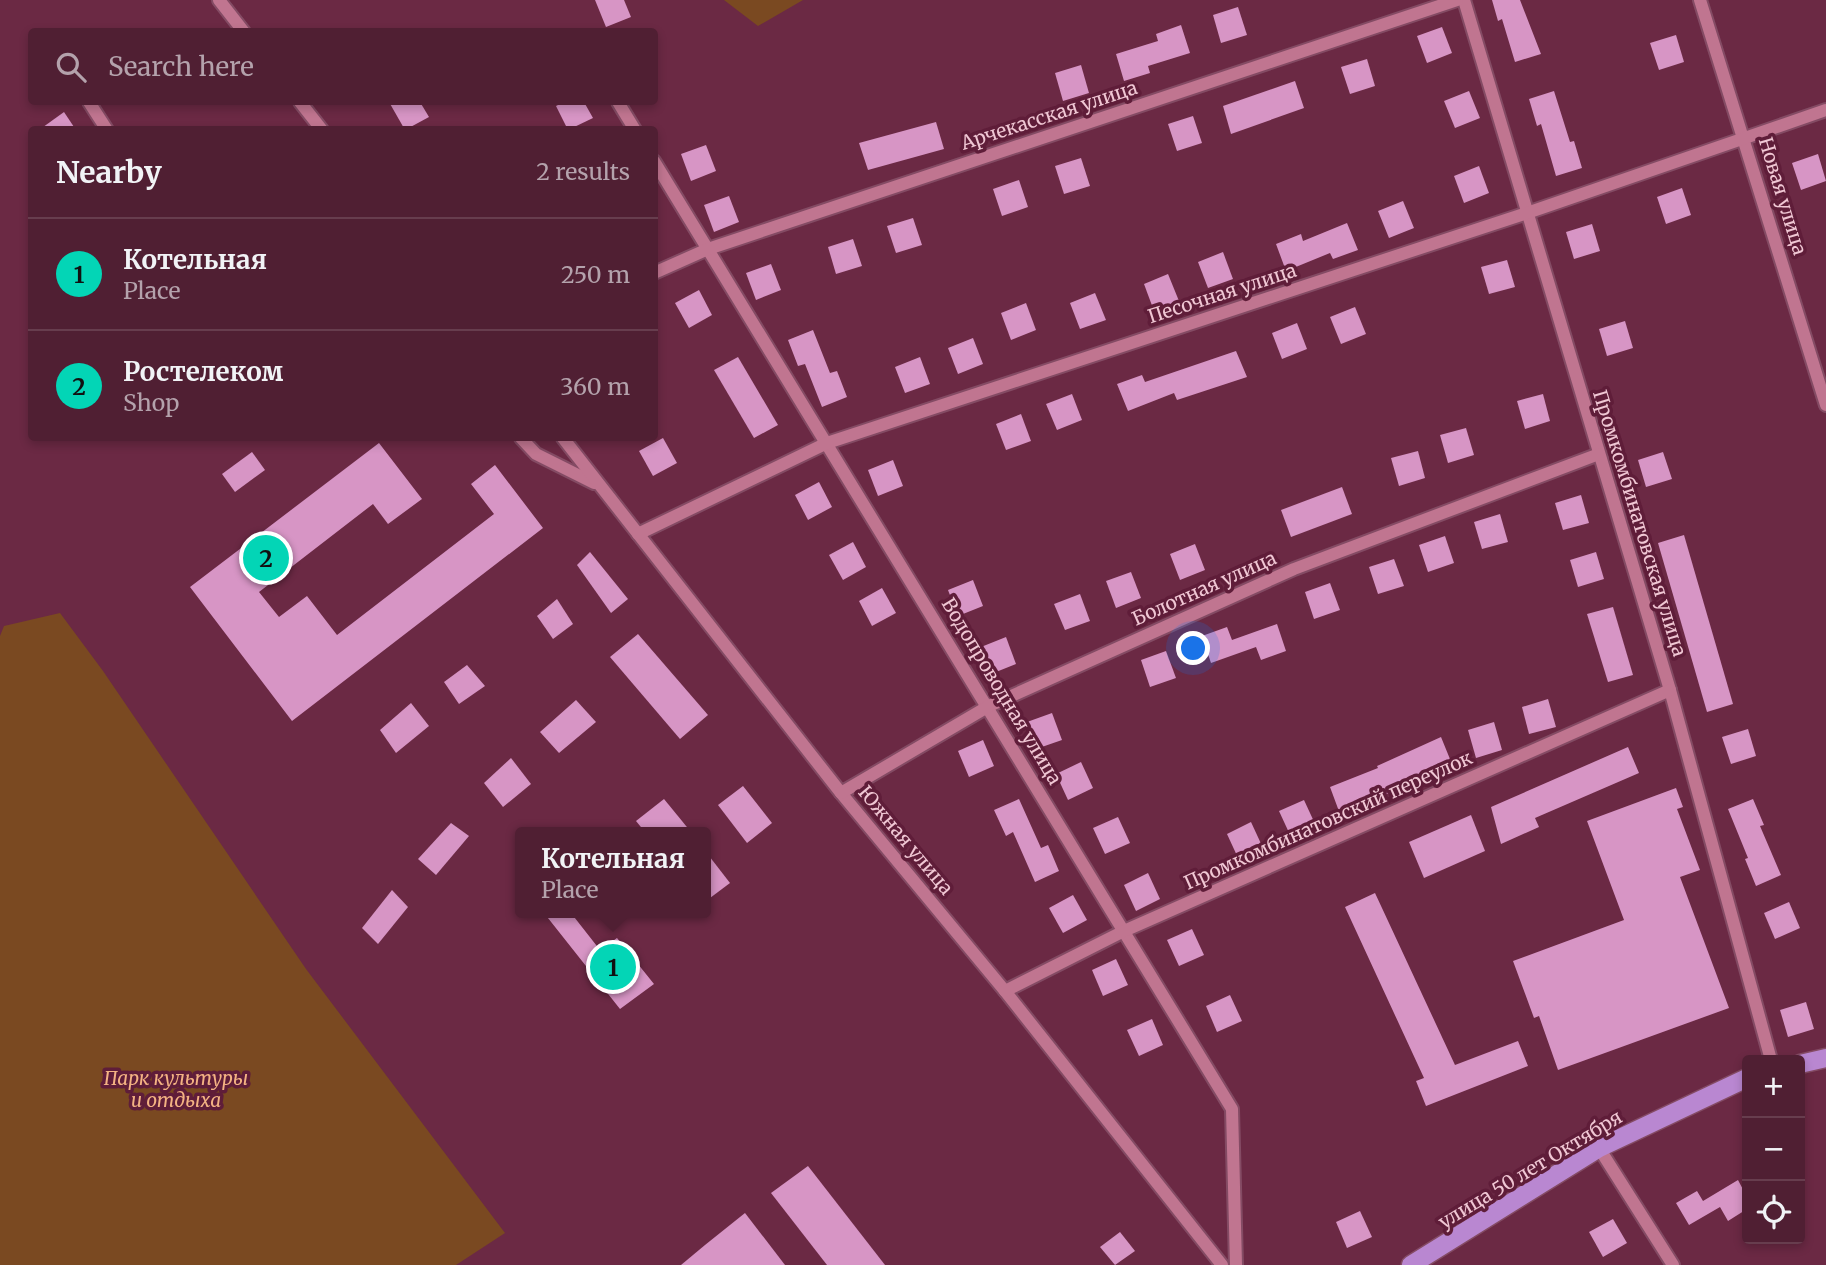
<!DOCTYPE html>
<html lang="en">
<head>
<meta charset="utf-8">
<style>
	body { margin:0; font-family:Merriweather,serif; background:#5a2c3f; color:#f1f3f6 }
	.controls { position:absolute; right:21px; bottom:21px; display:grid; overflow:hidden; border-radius:7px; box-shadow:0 4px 10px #0003 }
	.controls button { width:63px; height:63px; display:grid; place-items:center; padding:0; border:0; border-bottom:2px solid #673d4e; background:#501f33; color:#f1f3f6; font:35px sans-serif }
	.you { position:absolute; left:1194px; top:649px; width:24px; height:24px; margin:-18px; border:5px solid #fff; border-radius:50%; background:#1a73e8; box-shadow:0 0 0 10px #1a73e833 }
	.badge { display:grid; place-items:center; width:46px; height:46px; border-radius:50%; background:#03d5b6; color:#111; font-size:23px; font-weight:700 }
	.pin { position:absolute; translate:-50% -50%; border:4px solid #fff; box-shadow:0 2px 7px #0006 }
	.popup { position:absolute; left:515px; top:827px; width:196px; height:91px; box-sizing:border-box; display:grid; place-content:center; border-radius:7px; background:#501f33; filter:drop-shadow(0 2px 5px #0005); font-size:23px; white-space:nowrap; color:#b4a2ac }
	.popup b { font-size:26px; color:#f1f3f6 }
	.popup::after { content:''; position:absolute; left:50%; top:100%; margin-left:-14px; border:14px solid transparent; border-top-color:#501f33 }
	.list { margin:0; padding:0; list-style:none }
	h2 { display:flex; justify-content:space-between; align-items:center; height:91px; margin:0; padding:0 28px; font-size:30px }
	h2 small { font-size:23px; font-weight:400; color:#b4a2ac }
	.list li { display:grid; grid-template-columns:46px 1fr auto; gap:21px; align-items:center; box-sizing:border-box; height:112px; padding:0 28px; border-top:2px solid #673d4e }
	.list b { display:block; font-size:26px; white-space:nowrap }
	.list p { margin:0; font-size:23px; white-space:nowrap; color:#b4a2ac }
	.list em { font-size:23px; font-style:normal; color:#b4a2ac }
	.icon { flex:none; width:38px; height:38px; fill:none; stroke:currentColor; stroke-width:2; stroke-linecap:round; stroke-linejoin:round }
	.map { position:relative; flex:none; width:1826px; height:1265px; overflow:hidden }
	.search { position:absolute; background:#501f33; box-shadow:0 4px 10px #0003; left:28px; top:28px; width:630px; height:77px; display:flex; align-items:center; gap:18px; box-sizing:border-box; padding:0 24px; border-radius:7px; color:#b4a2ac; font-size:26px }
	.panel { position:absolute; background:#501f33; box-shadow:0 4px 10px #0003; left:28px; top:126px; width:630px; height:315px; border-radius:7px }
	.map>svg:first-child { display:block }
</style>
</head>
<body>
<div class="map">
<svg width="1826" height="1265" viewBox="0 0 1826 1265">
	<rect width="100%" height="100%" fill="#6b2944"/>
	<g fill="#7a4921">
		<polygon points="724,0 803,0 758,26"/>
		<polygon points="60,613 103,671 306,969 505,1233 456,1265 0,1265 0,636 4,626"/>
	</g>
	<g fill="#d795c5">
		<polygon points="595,0 624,0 631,17 606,27"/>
		<polygon points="1492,0 1520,0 1541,54 1515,62 1502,19 1498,21"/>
		<polygon points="1238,7 1247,35 1221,43 1213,15"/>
		<polygon points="1181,25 1190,53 1148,66 1150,73 1124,81 1116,54 1158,41 1156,34"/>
		<polygon points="1442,27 1452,53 1427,63 1417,36"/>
		<polygon points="1676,35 1684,62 1659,70 1650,43"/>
		<polygon points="1367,59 1375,86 1350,94 1341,67"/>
		<polygon points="1081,65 1089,93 1063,101 1055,73"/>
		<polygon points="1295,81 1304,108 1231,134 1223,106"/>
		<polygon points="1469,91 1480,118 1455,128 1444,101"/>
		<polygon points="1554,91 1570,142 1574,141 1582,168 1556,176 1541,124 1537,126 1529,99"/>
		<polygon points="389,102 420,102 429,117 405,130"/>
		<polygon points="564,102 584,102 593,118 568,130 556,106"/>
		<polygon points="64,112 76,130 39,130"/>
		<polygon points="1193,116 1202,143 1177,151 1168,124"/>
		<polygon points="936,122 944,149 868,170 859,143"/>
		<polygon points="706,145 716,171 691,181 681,154"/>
		<polygon points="1818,154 1826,181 1801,190 1792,163"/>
		<polygon points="1081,158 1090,186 1064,194 1055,166"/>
		<polygon points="1479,166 1489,193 1464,203 1454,176"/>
		<polygon points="1019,180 1028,207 1002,216 993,189"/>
		<polygon points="1682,188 1691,215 1666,224 1657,197"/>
		<polygon points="729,196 739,222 714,232 704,205"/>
		<polygon points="1403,201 1414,228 1389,238 1378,211"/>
		<polygon points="913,218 922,245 896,253 887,226"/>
		<polygon points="1347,223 1358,250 1333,259 1330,253 1286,271 1276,244 1301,234 1303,241"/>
		<polygon points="1592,224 1600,251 1574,259 1566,232"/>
		<polygon points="853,239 862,266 836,274 828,247"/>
		<polygon points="1223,252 1233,279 1208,288 1198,262"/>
		<polygon points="1507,260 1515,287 1489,294 1481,267"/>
		<polygon points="771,264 781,290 756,300 746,273"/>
		<polygon points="1168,274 1179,301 1154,311 1144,284"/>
		<polygon points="699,290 712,315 689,328 675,303"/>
		<polygon points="1095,293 1106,320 1080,329 1070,303"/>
		<polygon points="1026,303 1036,330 1011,340 1001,313"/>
		<polygon points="1355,307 1366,334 1341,344 1330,317"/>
		<polygon points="1625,321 1633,348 1607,356 1599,329"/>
		<polygon points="1297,323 1307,349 1282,359 1272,333"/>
		<polygon points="813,330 830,373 837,371 847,397 822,407 805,364 798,366 788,340"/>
		<polygon points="973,338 983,364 958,374 948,348"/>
		<polygon points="1236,351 1247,377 1177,400 1174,393 1128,411 1117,384 1142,375 1145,382"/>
		<polygon points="738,357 778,425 754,438 714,370"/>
		<polygon points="920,357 930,384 905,393 895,367"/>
		<polygon points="1072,394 1082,420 1057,430 1046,404"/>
		<polygon points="1543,394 1550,421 1525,429 1517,401"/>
		<polygon points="1021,414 1031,441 1006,450 996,424"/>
		<polygon points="1466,428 1474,455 1448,463 1440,435"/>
		<polygon points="663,438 677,463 653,476 639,451"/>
		<polygon points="379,443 422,499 388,524 373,504 259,592 279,617 307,596 337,635 494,514 471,484 495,465 543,528 292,721 190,587"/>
		<polygon points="1418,451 1425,478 1399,486 1391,458"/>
		<polygon points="252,452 265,470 235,492 222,474"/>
		<polygon points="1663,452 1672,479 1646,487 1638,460"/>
		<polygon points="893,460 903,486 878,496 868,470"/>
		<polygon points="819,482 832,507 808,520 795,495"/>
		<polygon points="1342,487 1352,514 1291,537 1281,510"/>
		<polygon points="1581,495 1589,523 1563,530 1555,503"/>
		<polygon points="1500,514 1508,542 1482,549 1474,522"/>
		<polygon points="1684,535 1733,704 1707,712 1658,543"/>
		<polygon points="1445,536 1454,563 1428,572 1419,545"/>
		<polygon points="853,542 866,567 843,580 829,555"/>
		<polygon points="1195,544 1205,570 1180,580 1170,554"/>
		<polygon points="590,552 628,599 611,613 577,565"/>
		<polygon points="1596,552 1604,579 1578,587 1570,560"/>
		<polygon points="1394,559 1404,586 1378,594 1369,567"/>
		<polygon points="1131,572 1141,598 1116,608 1106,581"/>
		<polygon points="973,580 983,606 958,616 948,590"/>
		<polygon points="1330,583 1340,610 1314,619 1305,592"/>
		<polygon points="882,588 896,613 872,626 859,601"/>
		<polygon points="1080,594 1090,621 1065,630 1054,604"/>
		<polygon points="557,599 573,624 553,639 537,616"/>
		<polygon points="1613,607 1633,675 1608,682 1587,614"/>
		<polygon points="1277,624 1286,651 1261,660 1256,647 1211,663 1202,636 1227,627 1232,640"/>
		<polygon points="638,634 708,715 680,739 610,657"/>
		<polygon points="1006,637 1016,664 991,674 981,647"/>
		<polygon points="1166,651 1176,678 1150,687 1141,660"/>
		<polygon points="467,665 485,686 459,704 444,682"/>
		<polygon points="1548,699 1556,727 1529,734 1522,707"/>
		<polygon points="576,700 596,722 559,753 540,732"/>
		<polygon points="411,703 429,726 396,753 380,730"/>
		<polygon points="1052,713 1062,740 1036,749 1027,722"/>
		<polygon points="1494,722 1502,750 1476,758 1468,730"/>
		<polygon points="1748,729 1756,756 1731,764 1722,737"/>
		<polygon points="1441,737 1452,764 1411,779 1412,783 1340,814 1330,787 1378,768 1377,766"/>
		<polygon points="983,740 994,766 969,777 958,751"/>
		<polygon points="1628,747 1639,773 1535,818 1539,827 1501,844 1491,807"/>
		<polygon points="511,758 531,784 503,807 484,783"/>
		<polygon points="1081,762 1093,788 1068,800 1056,774"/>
		<polygon points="743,786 772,823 747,843 718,805"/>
		<polygon points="1676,788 1683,807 1677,809 1700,870 1680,877 1729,1008 1558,1070 1539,1016 1534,1018 1513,961 1624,920 1587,821"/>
		<polygon points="664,799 691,832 645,832 636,821"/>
		<polygon points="1019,799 1041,848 1048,845 1059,871 1035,882 1013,832 1006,836 994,810"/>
		<polygon points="1753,799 1764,825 1760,826 1781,875 1756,886 1745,859 1748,858 1728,809"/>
		<polygon points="1304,800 1316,826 1291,837 1279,811"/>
		<polygon points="1471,815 1485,851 1424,878 1409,842"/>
		<polygon points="1118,817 1130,843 1105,854 1093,828"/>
		<polygon points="1251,822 1263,848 1239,860 1227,834"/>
		<polygon points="451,823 469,836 436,875 418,859"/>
		<polygon points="706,852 730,883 706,901"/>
		<polygon points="1148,873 1160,899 1136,911 1124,885"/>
		<polygon points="392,890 408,907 378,944 362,928"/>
		<polygon points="1375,893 1455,1065 1518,1041 1528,1066 1426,1106 1416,1081 1424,1078 1345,907"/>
		<polygon points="1073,895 1087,920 1063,933 1049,908"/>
		<polygon points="1789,902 1800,928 1775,939 1764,913"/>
		<polygon points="544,913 571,913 600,950 617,938 654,984 620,1009"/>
		<polygon points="1192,929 1204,955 1179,966 1167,940"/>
		<polygon points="1116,959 1128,985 1103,996 1092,970"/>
		<polygon points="1230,995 1242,1021 1217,1032 1206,1006"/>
		<polygon points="1806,1002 1814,1029 1788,1037 1780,1010"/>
		<polygon points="1152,1019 1163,1045 1139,1056 1127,1030"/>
		<polygon points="808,1166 885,1265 827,1265 771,1193"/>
		<polygon points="1738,1180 1747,1197 1747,1209 1728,1221 1720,1207 1689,1225 1676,1203 1697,1191 1703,1201"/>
		<polygon points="1360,1211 1372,1237 1347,1248 1336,1222"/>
		<polygon points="745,1213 785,1265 681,1265 705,1245"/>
		<polygon points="1613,1219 1627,1243 1603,1257 1589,1232"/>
		<polygon points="1120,1232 1135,1251 1115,1265 1100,1247"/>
	</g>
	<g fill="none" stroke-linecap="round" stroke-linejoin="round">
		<g stroke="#844b64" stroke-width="16">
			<g id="minor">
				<polyline points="219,0 244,32"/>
				<polyline points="1464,0 1670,690 1771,1060"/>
				<polyline points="1700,0 1826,405"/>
				<polyline points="89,102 107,130"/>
				<polyline points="300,102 322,130"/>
				<polyline points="618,102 635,130"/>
				<polyline points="654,161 1232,1109 1236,1265"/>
				<polyline points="654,273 708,249 1457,0"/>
				<polyline points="521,438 536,454 594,483"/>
				<polyline points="563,438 841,793 1005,991 1222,1265"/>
				<polyline points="638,534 827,443 1527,213 1826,110"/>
				<polyline points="841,793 989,706 1294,569 1599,454"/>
				<polyline points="1005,991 1124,931 1670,690"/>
				<polyline points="1599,1148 1673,1265"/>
			</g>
		</g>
		<g stroke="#844b64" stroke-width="21">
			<g id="major">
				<polyline points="1800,1064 1826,1058"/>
				<polyline points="1411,1265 1599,1148 1747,1078"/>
			</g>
		</g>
		<use href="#minor" stroke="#c07590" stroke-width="12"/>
		<use href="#major" stroke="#b987d1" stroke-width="18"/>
	</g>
	<g text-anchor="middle" stroke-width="7" stroke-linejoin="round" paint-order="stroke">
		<g font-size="19" fill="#f0c7d4" stroke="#5f1d39">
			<text transform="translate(1049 115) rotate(-18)" y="7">Арчекасская улица</text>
			<text transform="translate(1783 196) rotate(73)" y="7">Новая улица</text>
			<text transform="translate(1222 293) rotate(-18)" y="7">Песочная улица</text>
			<text transform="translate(1640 523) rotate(73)" y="7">Промкомбинатовская улица</text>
			<text transform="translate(1204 588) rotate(-24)" y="7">Болотная улица</text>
			<text transform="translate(1002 691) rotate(59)" y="7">Водопроводная улица</text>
			<text transform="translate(1328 820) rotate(-24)" y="7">Промкомбинатовский переулок</text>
			<text transform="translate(906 840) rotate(50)" y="7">Южная улица</text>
			<text transform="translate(1530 1169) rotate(-31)" y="7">улица 50 лет Октября</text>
		</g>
		<g font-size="19" font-style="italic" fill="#f4b383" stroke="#5f1d39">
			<text x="176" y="1085">Парк культуры<tspan x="176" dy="22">и отдыха</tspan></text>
		</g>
	</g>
</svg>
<div class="controls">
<button>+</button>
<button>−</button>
<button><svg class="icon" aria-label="locate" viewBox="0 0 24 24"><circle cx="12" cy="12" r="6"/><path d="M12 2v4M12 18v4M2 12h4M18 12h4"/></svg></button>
</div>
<div class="you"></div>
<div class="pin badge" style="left:613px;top:967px">1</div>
<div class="popup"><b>Котельная</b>Place</div>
<div class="pin badge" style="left:266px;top:558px">2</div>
<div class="search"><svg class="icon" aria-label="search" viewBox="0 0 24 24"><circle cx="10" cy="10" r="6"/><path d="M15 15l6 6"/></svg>Search here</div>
<section class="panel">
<h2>Nearby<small>2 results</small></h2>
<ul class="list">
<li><span class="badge">1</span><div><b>Котельная</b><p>Place</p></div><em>250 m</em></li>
<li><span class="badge">2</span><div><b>Ростелеком</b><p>Shop</p></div><em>360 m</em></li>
</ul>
</section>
</div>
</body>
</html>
